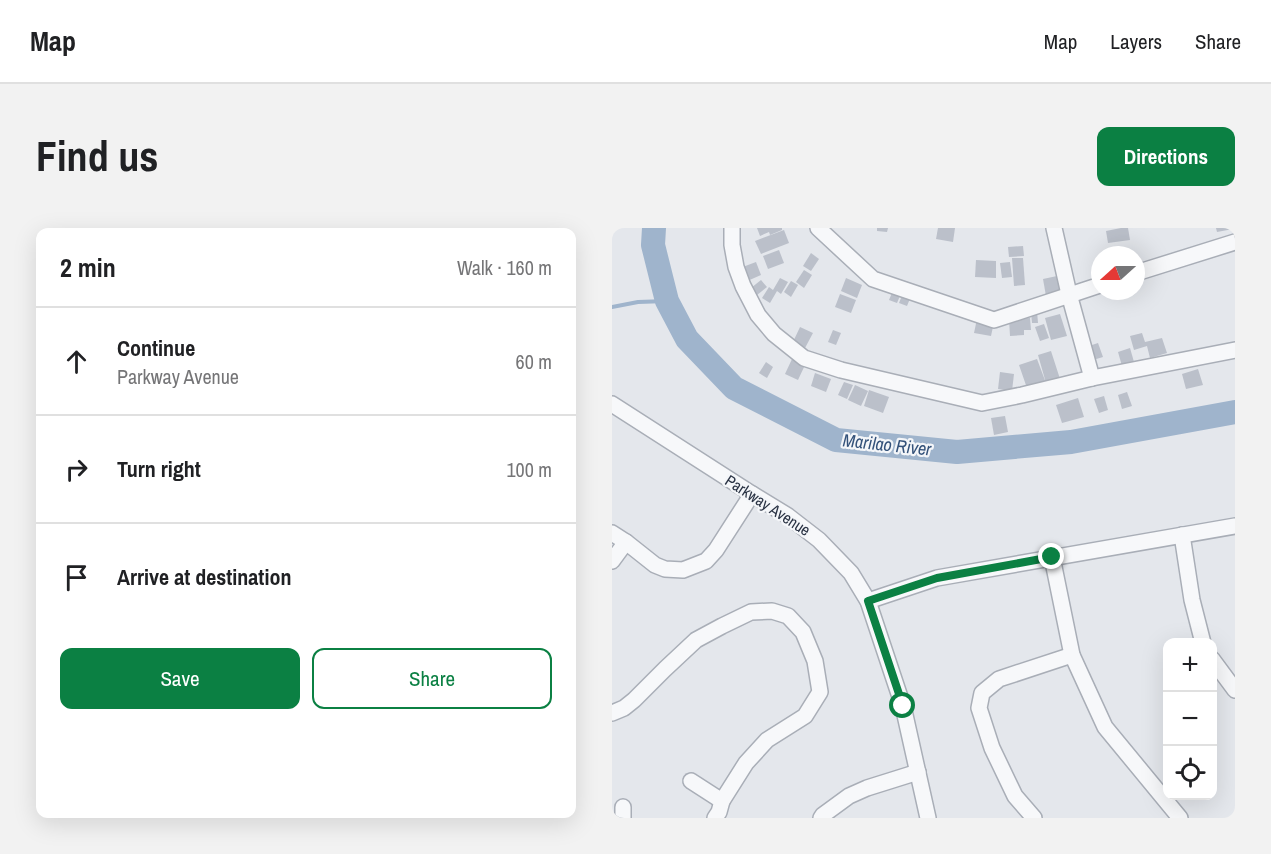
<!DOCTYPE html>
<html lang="en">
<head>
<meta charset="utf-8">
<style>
	body { margin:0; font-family:"Archivo Narrow",sans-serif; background:#f2f2f2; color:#202124 }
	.controls { position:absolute; right:18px; bottom:18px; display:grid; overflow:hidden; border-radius:12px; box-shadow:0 6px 24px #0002 }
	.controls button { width:54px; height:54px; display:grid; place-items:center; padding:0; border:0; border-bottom:2px solid #e0e0e0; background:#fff; color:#202124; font:30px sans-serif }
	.compass { position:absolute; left:479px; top:18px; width:54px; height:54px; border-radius:50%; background:#fff; box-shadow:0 6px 24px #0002; rotate:249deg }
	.stop { position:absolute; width:18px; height:18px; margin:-14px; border:4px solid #0b8043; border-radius:50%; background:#fff }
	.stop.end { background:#0b8043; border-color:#fff; box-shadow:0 2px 6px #0008 }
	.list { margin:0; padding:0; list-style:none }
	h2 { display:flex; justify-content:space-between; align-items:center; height:78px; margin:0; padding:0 24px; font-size:26px }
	h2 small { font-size:20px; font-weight:400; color:#757577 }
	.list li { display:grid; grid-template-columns:39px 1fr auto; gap:18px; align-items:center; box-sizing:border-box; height:108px; padding:0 24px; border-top:2px solid #e0e0e0 }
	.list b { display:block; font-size:22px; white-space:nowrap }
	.list p { margin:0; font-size:20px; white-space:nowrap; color:#757577 }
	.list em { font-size:20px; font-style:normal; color:#757577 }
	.actions { display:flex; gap:12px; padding:18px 24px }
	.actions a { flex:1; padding:14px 0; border:2px solid #0b8043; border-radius:12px; text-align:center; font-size:21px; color:#0b8043 }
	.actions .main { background:#0b8043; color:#fff }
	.icon { flex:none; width:33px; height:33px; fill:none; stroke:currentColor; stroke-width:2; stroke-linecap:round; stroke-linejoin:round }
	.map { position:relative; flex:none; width:623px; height:590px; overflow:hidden; border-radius:12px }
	header { display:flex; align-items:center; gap:36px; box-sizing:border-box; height:84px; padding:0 30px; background:#fff; border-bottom:2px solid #e0e0e0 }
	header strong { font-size:28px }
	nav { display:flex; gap:33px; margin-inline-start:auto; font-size:21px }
	.intro { display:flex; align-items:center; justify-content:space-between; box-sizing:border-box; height:144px; padding:0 36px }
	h1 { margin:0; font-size:42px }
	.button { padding:15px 27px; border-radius:12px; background:#0b8043; color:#fff; font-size:21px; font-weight:700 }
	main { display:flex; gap:36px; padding:0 36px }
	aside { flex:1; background:#fff; border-radius:12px; box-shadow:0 6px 24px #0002 }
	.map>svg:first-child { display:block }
</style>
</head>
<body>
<header>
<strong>Map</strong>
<nav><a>Map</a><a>Layers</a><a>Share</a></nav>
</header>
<div class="intro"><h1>Find us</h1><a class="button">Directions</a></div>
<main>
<aside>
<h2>2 min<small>Walk · 160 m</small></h2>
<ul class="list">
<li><svg class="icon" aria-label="ahead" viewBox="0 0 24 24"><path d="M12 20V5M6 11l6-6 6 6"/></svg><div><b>Continue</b><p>Parkway Avenue</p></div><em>60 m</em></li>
<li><svg class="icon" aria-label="right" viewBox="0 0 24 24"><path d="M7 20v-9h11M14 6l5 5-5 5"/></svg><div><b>Turn right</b></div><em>100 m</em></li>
<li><svg class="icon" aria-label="arrive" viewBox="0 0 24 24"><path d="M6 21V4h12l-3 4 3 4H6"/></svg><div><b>Arrive at destination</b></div></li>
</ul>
<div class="actions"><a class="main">Save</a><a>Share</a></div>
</aside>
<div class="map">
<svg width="623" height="590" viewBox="0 0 623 590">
	<rect width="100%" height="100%" fill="#e4e7ec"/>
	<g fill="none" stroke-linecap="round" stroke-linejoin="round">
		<polyline stroke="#9fb4cc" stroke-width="4" points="0,79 26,74 55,73"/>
		<polyline stroke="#9fb4cc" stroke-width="24" points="42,0 41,17 55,73 75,111 122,160 224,212 345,224 459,214 623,184"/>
	</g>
	<g fill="#bbc0ca">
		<polygon points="145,0 170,0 170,2 158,7 157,4 148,8"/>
		<polygon points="265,0 276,0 275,4 265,3"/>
		<polygon points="326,0 343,0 341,14 324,11"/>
		<polygon points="509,0 516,0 518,12 496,15 494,3"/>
		<polygon points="604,0 621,0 621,1 605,4"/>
		<polygon points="172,2 177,15 149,26 143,13"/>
		<polygon points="411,18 412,28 397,29 396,19"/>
		<polygon points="167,22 172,35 156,41 151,28"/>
		<polygon points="199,25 207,31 199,43 191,38"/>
		<polygon points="400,30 411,30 413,57 402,58"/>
		<polygon points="364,32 384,33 384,50 363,49"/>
		<polygon points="144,34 149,47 133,54 128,40"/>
		<polygon points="398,34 400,49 390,50 388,35"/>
		<polygon points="192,42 200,47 192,60 184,54"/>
		<polygon points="445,48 448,65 434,68 431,51"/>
		<polygon points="168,50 176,54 169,66 165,63 158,75 150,70 157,59 161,62"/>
		<polygon points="234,50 250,57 245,70 229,63"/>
		<polygon points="149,52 155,59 145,67 139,60"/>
		<polygon points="179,53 186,57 179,69 172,64"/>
		<polygon points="282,60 290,63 285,75 277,72"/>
		<polygon points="291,65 299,68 295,78 287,75"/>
		<polygon points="228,66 244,72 239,85 223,79"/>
		<polygon points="425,83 426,95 420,95 419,84"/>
		<polygon points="448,86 455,108 439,112 433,90"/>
		<polygon points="418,90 419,102 412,102 412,107 398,108 397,91"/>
		<polygon points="365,91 382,94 379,108 362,105"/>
		<polygon points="432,96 437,110 428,113 423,99"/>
		<polygon points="188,99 201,105 193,120 181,114"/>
		<polygon points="221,102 229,105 224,117 216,114"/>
		<polygon points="530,105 533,114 550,110 555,125 538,130 535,118 522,122 518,108"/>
		<polygon points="486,115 491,129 481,132 477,118"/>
		<polygon points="518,120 522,134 510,138 506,124"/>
		<polygon points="439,123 449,154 416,163 407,137 425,131 434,155 426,127"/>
		<polygon points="180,131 193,137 186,152 173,146"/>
		<polygon points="154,134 161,139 155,150 147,145"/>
		<polygon points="586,141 591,157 574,161 570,146"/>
		<polygon points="388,144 402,146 400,163 386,161"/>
		<polygon points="203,145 219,151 214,164 199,158"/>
		<polygon points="232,154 241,157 235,171 226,167"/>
		<polygon points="243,157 256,163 249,178 236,172"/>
		<polygon points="257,162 277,169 271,185 252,178"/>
		<polygon points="515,164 520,178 510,181 506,167"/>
		<polygon points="492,168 496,182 487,185 482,171"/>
		<polygon points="466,170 472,189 450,195 444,177"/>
		<polygon points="393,188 396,204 382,207 379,190"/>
	</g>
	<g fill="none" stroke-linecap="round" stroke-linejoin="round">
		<g stroke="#a9aeb7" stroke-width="18">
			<g id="street">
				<polyline points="120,0 120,17 124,39 131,58 146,87 162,106 192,130 229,142 370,175 410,167 480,150 623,122"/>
				<polyline points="206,0 261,51 382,92 488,57"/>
				<polyline points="442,0 457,66 480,150"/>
				<polyline points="524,45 623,14"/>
				<polyline points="0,176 140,266 176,288 207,312 239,345 256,373 291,478 316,590"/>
				<polyline points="0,305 14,314 43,337 53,341 71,342 94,333 104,322 140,266"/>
				<polyline points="570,307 580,372 591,415"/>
				<polyline points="440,329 460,427 493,499 568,590"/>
				<polyline points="0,333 14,314"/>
				<polyline points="256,373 325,350 623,298"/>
				<polyline points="600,431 623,462"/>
				<polyline points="0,485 12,480 22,472 53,441 84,412 110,398 139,384 160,383 176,388 191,404 203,433 208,464 193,488 155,512 134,535 110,573 107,584 103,590"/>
				<polyline points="79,553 110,573"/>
				<polyline points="11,579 11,590"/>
				<polyline points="209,590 211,587 237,568 255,560 306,544"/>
				<polyline points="422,590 403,568 380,520 367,480 370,465 387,451 460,427"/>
			</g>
		</g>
		<use href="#street" stroke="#f7f8fa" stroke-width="15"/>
	</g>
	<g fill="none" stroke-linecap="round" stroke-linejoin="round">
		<polyline stroke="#0b8043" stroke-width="8" points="291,478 256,373 325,350 440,329"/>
	</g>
	<g text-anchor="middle" stroke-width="4.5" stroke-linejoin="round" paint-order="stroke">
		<g font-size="16" fill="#2b3445" stroke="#f4f6f9">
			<text transform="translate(156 277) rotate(33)" y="6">Parkway Avenue</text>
		</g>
		<g font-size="18" font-style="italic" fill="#34527a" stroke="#f4f6f9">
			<text transform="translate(275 217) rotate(6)" y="6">Marilao River</text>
		</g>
	</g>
</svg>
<div class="controls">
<button>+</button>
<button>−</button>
<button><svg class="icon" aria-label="locate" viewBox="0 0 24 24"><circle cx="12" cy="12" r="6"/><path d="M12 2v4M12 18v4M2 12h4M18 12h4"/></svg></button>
</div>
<svg class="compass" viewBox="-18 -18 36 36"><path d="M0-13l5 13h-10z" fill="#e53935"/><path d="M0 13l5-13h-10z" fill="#757577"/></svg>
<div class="stop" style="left:291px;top:478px"></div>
<div class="stop end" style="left:440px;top:329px"></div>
</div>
</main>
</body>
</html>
